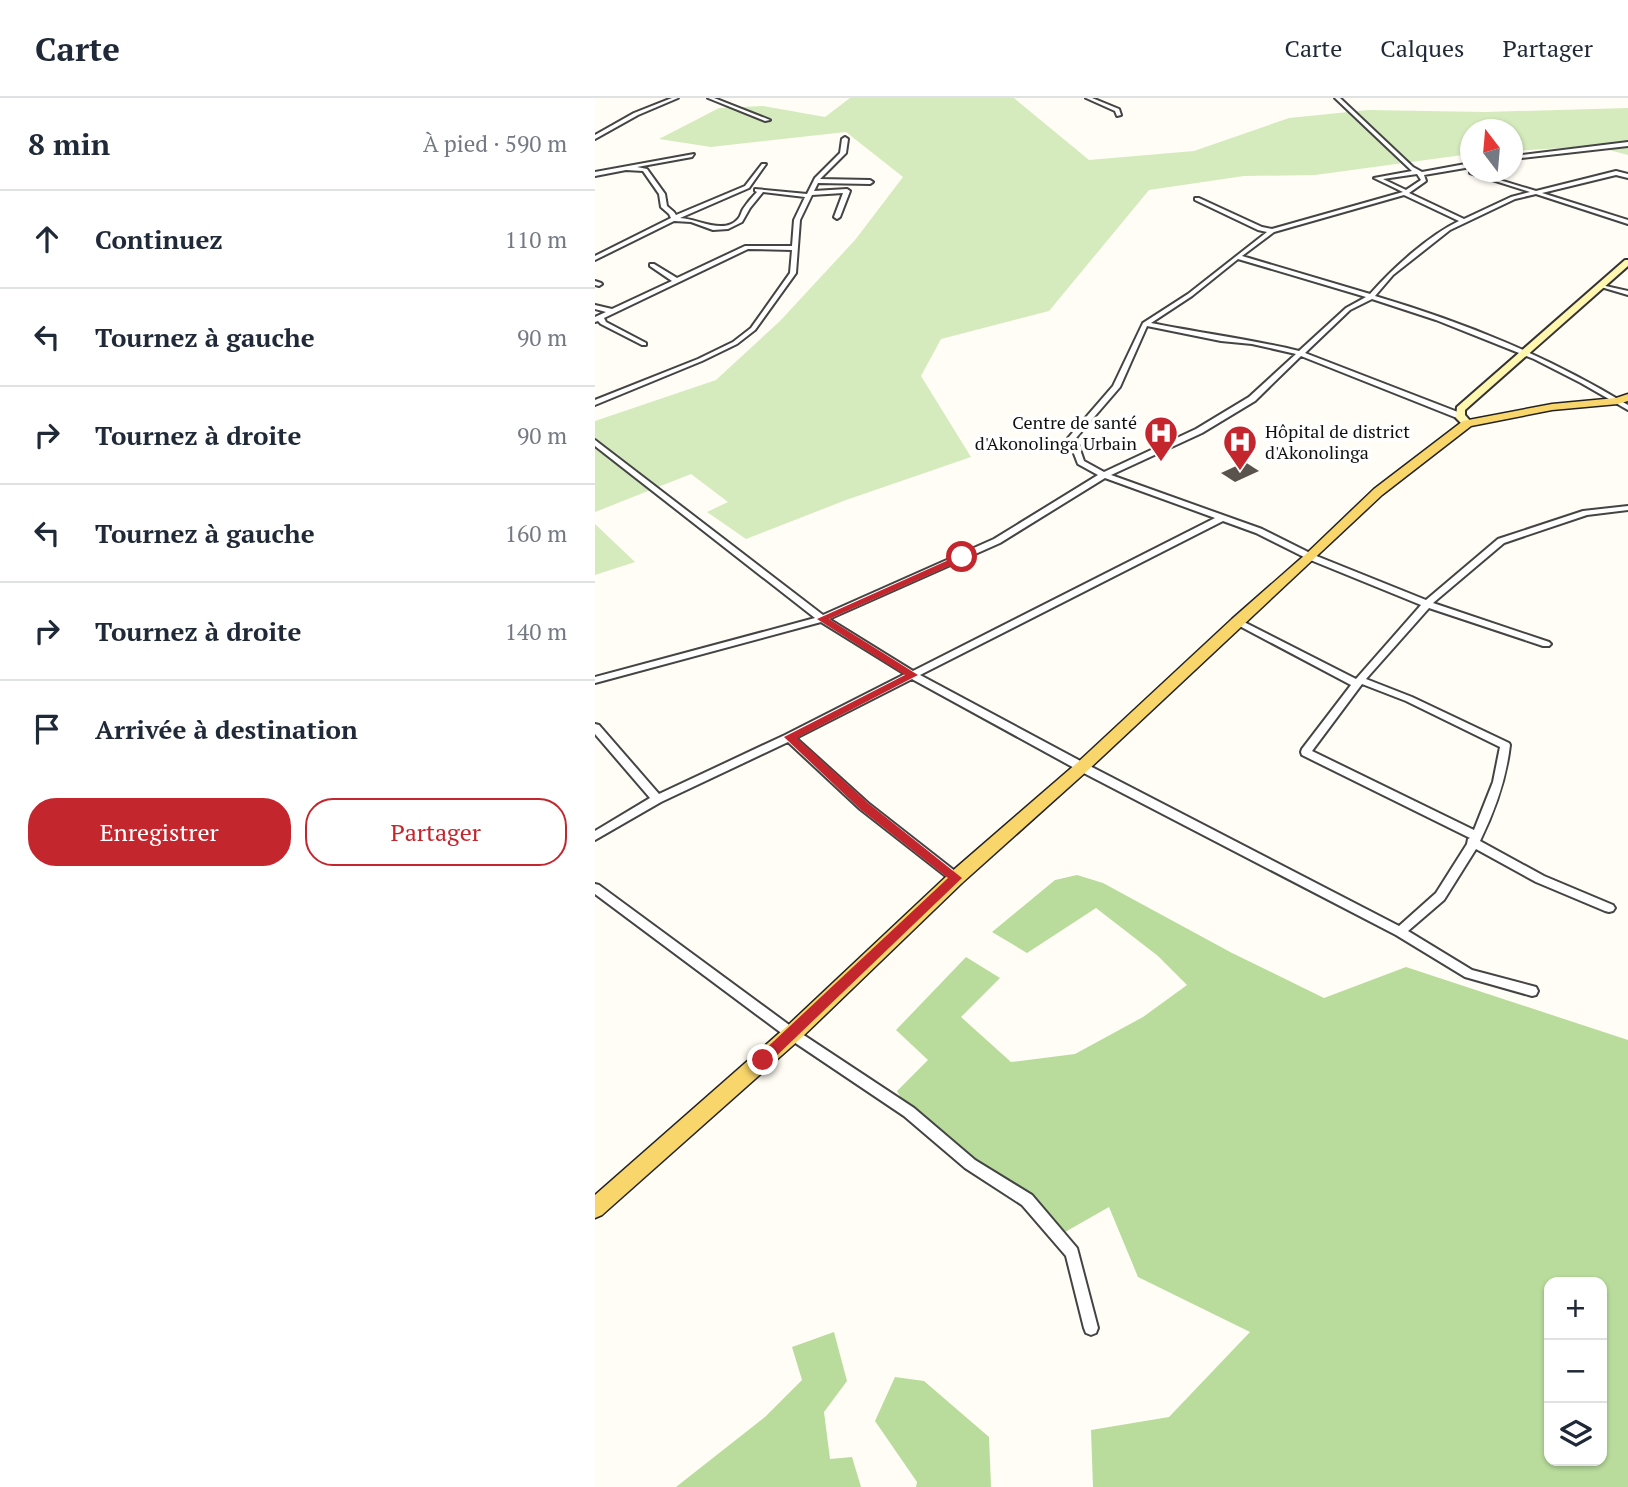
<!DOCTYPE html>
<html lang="fr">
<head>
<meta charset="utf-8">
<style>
	body { margin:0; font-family:"PT Serif",serif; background:#f2f2f3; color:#1f2937 }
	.controls { position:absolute; right:21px; bottom:21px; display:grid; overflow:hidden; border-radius:14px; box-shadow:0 2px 5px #0004 }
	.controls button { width:63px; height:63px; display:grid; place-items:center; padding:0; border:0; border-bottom:2px solid #e0e1e3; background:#fff; color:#1f2937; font:35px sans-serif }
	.compass { position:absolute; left:865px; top:21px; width:63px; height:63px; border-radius:50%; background:#fff; box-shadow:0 2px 5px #0004; rotate:344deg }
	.stop { position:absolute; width:21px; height:21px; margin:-16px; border:5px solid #c4262e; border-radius:50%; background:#fff }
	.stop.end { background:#c4262e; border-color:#fff; box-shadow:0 2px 7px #0008 }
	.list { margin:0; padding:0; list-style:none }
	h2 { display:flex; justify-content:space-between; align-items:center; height:91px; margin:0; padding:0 28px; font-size:30px }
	h2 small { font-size:23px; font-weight:400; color:#747a83 }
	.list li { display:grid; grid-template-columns:46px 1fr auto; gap:21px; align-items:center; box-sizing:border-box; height:98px; padding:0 28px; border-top:2px solid #e0e1e3 }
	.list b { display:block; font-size:26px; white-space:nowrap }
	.list em { font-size:23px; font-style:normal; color:#747a83 }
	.actions { display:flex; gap:14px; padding:21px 28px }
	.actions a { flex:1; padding:16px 0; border:2px solid #c4262e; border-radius:28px; text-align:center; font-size:24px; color:#c4262e }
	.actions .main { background:#c4262e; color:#fff }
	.icon { flex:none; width:38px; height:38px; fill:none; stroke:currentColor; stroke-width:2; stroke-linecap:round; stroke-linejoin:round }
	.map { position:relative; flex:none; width:1033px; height:1389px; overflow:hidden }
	header { display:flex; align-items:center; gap:42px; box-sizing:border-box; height:98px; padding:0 35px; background:#fff; border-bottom:2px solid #e0e1e3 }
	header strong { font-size:33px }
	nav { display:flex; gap:38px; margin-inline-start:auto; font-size:24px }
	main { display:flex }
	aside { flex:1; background:#fff }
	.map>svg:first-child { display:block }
</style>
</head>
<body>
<header>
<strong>Carte</strong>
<nav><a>Carte</a><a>Calques</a><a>Partager</a></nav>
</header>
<main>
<aside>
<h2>8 min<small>À pied · 590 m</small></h2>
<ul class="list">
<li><svg class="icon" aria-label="ahead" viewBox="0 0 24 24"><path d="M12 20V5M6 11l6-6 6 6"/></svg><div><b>Continuez</b></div><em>110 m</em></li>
<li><svg class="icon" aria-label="left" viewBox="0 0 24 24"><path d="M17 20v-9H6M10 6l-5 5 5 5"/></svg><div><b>Tournez à gauche</b></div><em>90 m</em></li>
<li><svg class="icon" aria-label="right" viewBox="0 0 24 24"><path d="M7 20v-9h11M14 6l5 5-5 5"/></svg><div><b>Tournez à droite</b></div><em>90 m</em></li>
<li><svg class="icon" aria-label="left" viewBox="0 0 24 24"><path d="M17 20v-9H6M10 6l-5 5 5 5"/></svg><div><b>Tournez à gauche</b></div><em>160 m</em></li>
<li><svg class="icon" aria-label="right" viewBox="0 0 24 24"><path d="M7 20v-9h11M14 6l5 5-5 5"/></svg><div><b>Tournez à droite</b></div><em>140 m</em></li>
<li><svg class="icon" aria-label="arrive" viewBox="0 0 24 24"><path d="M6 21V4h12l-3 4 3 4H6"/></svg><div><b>Arrivée à destination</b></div></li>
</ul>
<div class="actions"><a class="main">Enregistrer</a><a>Partager</a></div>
</aside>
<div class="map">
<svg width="1033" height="1389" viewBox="0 0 1033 1389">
	<rect width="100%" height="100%" fill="#fffdf5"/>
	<g fill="#d5ebbd">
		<polygon points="255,0 419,0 494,62 599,53 694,20 773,12 890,14 1033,10 1033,57 999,48 918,53 918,32 876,32 875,56 720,77 649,78 554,92 454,213 346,241 326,278 376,359 251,402 151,441 112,414 133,404 96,376 0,414 0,323 121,282 185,223 260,142 308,79 251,34 116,49 64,41 124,10 168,8 230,19"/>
		<polygon points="0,426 40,464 0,477"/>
	</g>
	<g fill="#b9dc9c" fill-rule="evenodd">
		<path d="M482 777 508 785 637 855 729 900 811 869 1033 942V1389H498L496 1332 574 1319 655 1234 543 1179 514 1109 463 1138 432 1102 314 1014 302 993 333 962 301 932 371 859 405 880 366 919 416 964 480 956 548 919 592 887 563 858 501 810 432 855 397 834 460 782ZM954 1184H1007V1363H954Z"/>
		<polygon points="239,1234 252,1283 229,1314 235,1361 257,1359 266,1389 81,1389 170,1319 207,1282 197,1249"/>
		<polygon points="300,1279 329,1283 394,1339 396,1389 321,1389 322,1384 280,1323"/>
	</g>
	<polygon fill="#5a524d" points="650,364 664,373 640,384 626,375"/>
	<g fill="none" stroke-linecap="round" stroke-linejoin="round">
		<g stroke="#444" stroke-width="4">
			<g id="street">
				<polygon points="77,0 83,0 43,17 0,41 0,37 39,15"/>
				<polygon points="113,0 119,0 175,22 170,23"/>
				<polygon points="491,0 497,0 524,11 526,17 522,18 520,13"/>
				<path d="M740 0H745L818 69 827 74 876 65V69L829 77 831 83 814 95 869 121 916 99 935 94 875 75V73L941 93 1021 73 1033 76V80L1021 77 947 95 1033 122V126L941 96 920 101 855 132 798 177 780 198C871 225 952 258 1033 307V312L986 285 939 261 841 222 777 201 755 212 710 255 868 316V320H862L706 258 660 303 607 335 516 377 667 431 719 457 831 502 903 441 988 413 1033 408V412L992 417 909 445 838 505 954 544 956 546 954 548H948L834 510 771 581 817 599 914 645 915 647C911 682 900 712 885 743L949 778 1018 807 1020 810 1018 813 1014 814 1010 813 941 784 881 751 849 802 813 833 877 872 941 889 943 893 941 897 937 898 870 879 801 837 483 672 317 581 201 640 273 705 365 777 367 780 365 783H357L265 711 193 644 66 704 0 742V733L55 700 0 636V626L4 627 64 696 190 637 310 576 226 524 0 585V579L220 520 0 348V342L228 517 399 441 503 377 483 366 473 340 518 288 548 225 593 196 672 134 663 132 600 102V100H604L667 129 677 131 808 94 779 80 817 73ZM822 76 826 82 811 92 788 81ZM809 97 864 123C833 138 798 170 775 196L647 158 679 134ZM643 161 771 199 751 210 704 253C655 241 605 235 556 225L597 198ZM552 228 626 243 657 246 701 256 654 299 601 331 509 374 489 363 481 340 525 289ZM510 380 620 420 318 573 234 521 405 445ZM628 423 661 435 713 461 826 507 761 581 645 522 642 521 637 524 756 587 707 651 706 654 707 657 875 740 873 741 872 746 841 795 804 828 491 666 325 577ZM767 586 811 603 905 649 898 684 879 732 717 653Z"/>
				<path d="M250 39 253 41 251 55 225 81 275 82 278 84 275 86 223 85 219 93 252 91 255 93 245 119 242 121 239 119 248 95 217 97 205 122 201 175 160 232 142 246 107 263 0 307V302L103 261 138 244 156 230 195 175 197 152 153 151 9 220 11 224 51 245V247H47L6 226 3 223 0 224V219L11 214 0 211V207L17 211 77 183 55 168V166H59L82 180 150 148H197L199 122 210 99 168 94 155 110 147 124 133 131 118 132 96 124 79 123 0 162V158L76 120 74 116 66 109 64 96 48 73 31 72 0 78V74L99 56 97 59 42 69 52 71 70 96 72 108 79 114 81 117 150 88 167 66H171L154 90 85 120C103 121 129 137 143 121 146 118 146 114 148 111 152 105 157 99 162 94L160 93V91L212 96 220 80 245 55 247 41Z"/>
				<polygon points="1033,44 1033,48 918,61 918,58"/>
				<polygon points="0,183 6,185 7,186 4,188 0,187"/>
				<polygon points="1006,187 1033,193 1033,197 1006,189"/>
				<polygon points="0,786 4,787 201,932 319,1010 380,1062 437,1097 482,1150 503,1230 501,1235 496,1237 491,1235 489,1230 471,1158 427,1107 370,1070 309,1018 193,940 0,796"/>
			</g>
		</g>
		<g stroke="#333" stroke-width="4">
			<polygon id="secondary" points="1030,162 1033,162 1033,168 870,312 870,317 877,325 876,327 868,327 861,320 862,309"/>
		</g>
		<g stroke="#222" stroke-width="3">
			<polygon id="primary" points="1033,296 1033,303 1023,306 957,312 876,328 787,397 492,673 367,785 204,942 7,1117 0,1120 0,1097 190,930 355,775 482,665 637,521 711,456 779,391 868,323 957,306 1021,300"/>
		</g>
		<use href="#street" fill="#fff" fill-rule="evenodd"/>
		<use href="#secondary" fill="#fff6b0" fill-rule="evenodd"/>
		<use href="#primary" fill="#f9d66b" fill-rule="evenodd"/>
	</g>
	<polygon fill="#c4262e" points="367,456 372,459 370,461 234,521 323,577 202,640 273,705 367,780 173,966 163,966 163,958 353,780 265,711 189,639 310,577 222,521"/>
	<defs>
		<g id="hospital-pin" transform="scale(1.75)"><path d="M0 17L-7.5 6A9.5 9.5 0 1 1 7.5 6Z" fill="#c4262e" stroke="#fff"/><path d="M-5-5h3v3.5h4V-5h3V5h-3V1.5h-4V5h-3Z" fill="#fff"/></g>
	</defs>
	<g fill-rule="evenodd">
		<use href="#hospital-pin" x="566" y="335"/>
		<use href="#hospital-pin" x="645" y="344"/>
	</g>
	<g text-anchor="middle" stroke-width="7" stroke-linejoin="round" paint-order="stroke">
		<g font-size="18" fill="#111" stroke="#fff" text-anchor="end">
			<text x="542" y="331">Centre de santé<tspan x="542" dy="21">d'Akonolinga Urbain</tspan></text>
			<text x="670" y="340" text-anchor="start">Hôpital de district<tspan x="670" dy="21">d'Akonolinga</tspan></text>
		</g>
	</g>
</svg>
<div class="controls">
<button>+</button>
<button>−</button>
<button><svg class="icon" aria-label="layers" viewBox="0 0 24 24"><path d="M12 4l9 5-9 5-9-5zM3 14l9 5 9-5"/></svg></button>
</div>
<svg class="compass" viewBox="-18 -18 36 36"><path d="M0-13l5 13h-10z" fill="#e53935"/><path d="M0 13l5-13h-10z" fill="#747a83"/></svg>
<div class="stop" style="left:367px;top:459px"></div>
<div class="stop end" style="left:168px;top:962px"></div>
</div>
</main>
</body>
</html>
